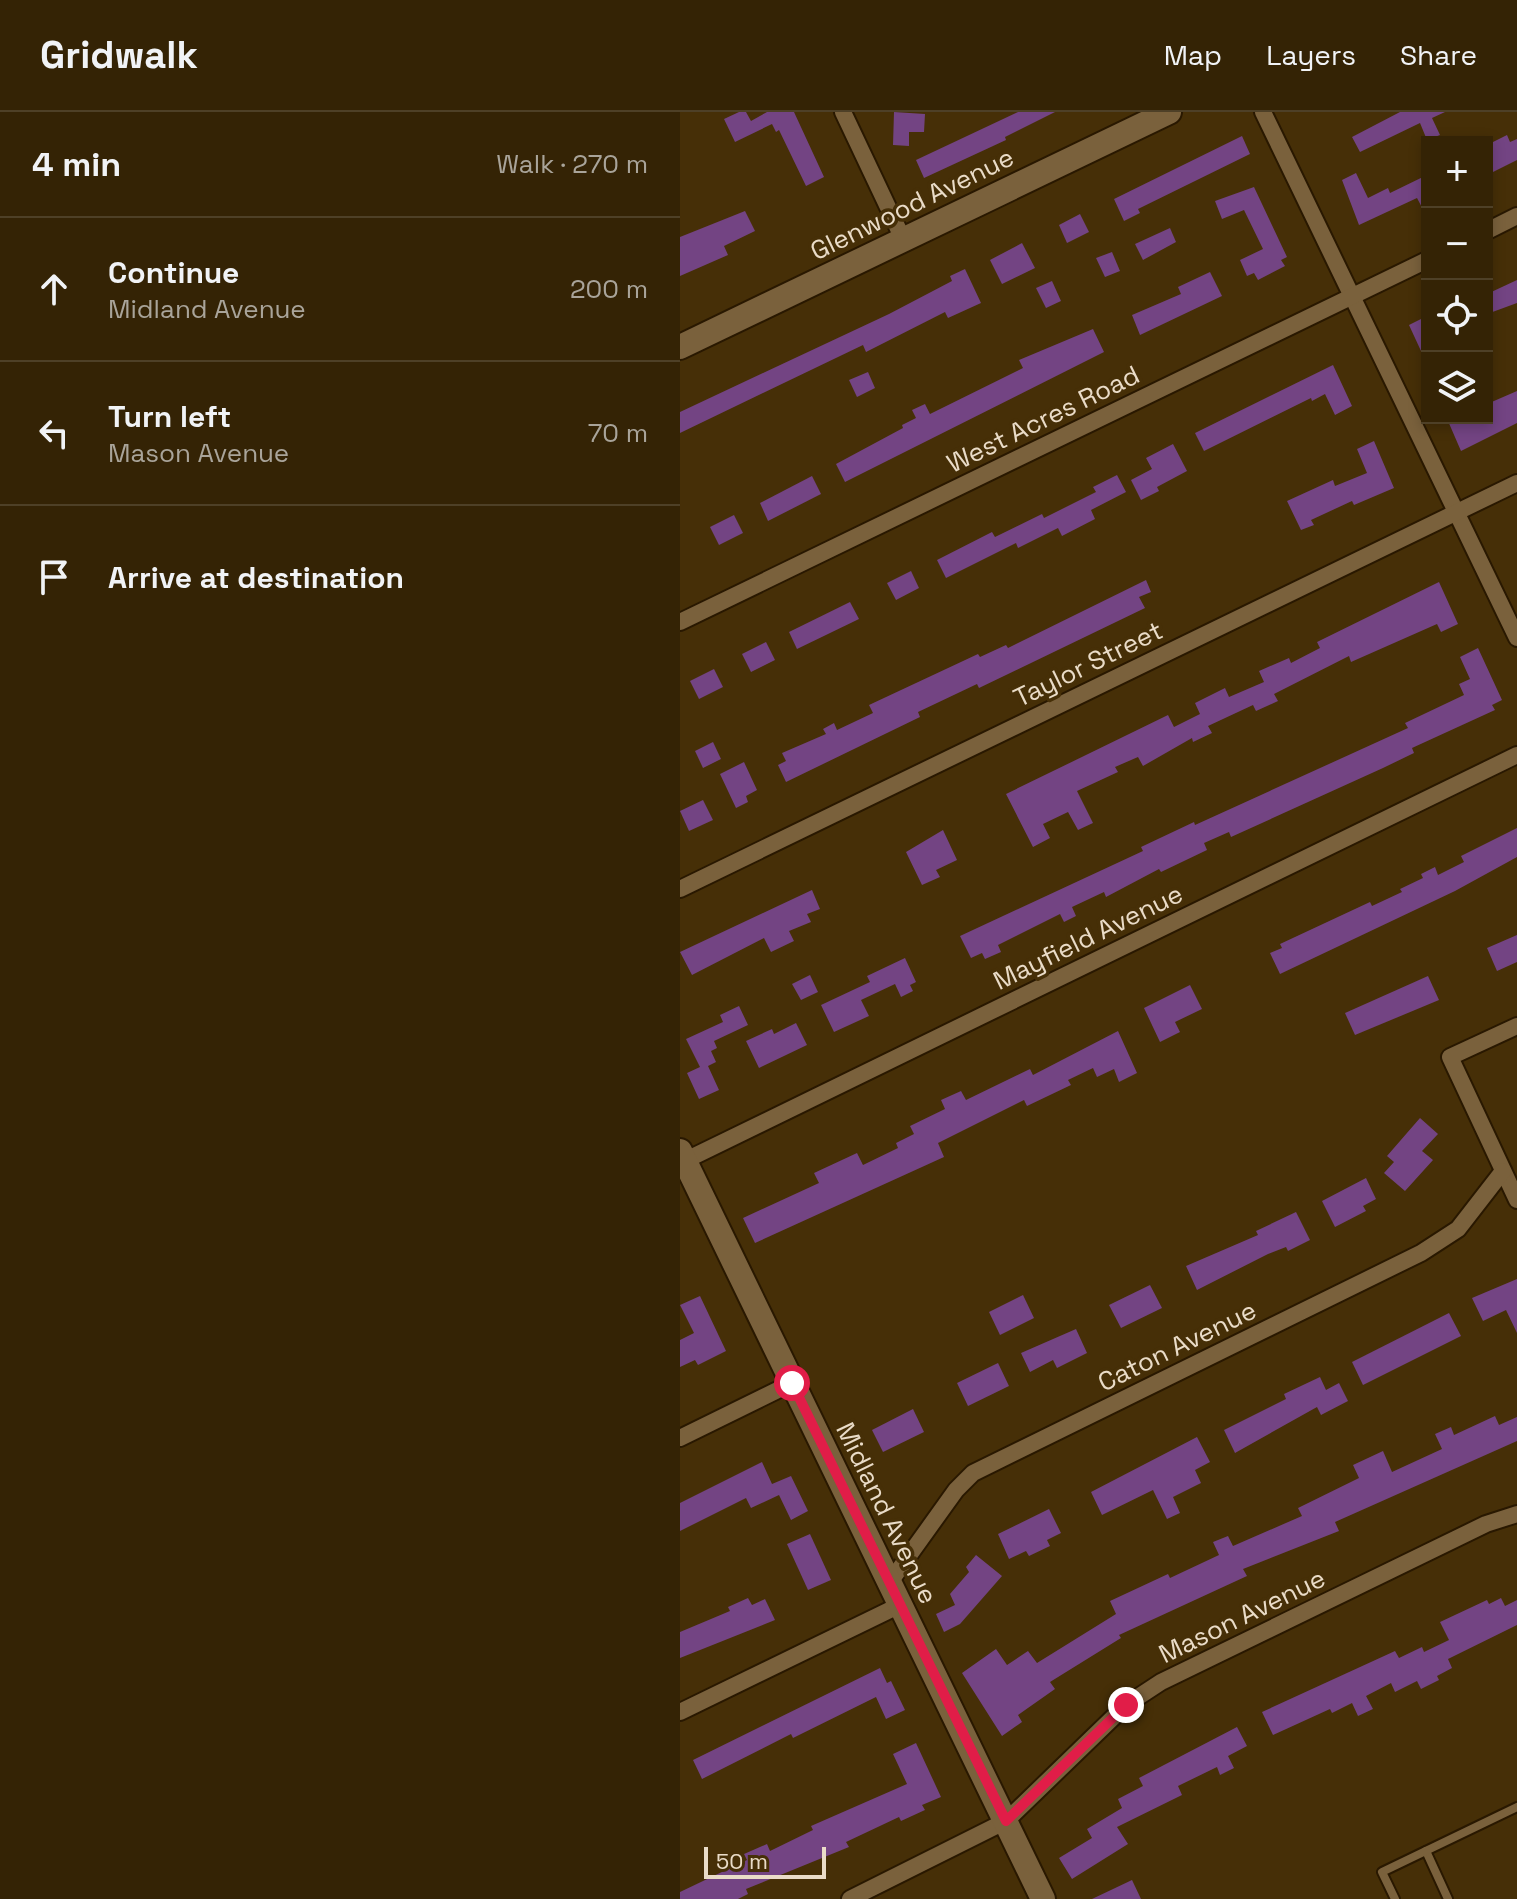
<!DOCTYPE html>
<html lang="en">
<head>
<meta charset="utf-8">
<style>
	body { margin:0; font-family:"Space Grotesk",sans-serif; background:#3f2f13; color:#f1f3f6 }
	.controls { position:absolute; right:24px; top:24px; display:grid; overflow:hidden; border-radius:0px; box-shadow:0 4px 12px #0003 }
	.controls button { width:72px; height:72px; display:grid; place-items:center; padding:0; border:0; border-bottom:2px solid #4e4027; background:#342305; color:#f1f3f6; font:40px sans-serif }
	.scale { position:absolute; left:24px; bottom:20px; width:122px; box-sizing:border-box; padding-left:8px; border:4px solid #eadcc8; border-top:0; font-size:22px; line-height:28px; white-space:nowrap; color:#eadcc8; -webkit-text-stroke:6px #462f07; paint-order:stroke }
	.stop { position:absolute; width:24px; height:24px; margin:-18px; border:6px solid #e11d48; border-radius:50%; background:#fff }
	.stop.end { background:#e11d48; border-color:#fff; box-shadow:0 2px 8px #0008 }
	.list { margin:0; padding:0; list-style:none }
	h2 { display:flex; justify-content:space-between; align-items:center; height:104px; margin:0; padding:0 32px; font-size:34px }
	h2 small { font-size:26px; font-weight:400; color:#a9a49a }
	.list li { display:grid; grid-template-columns:52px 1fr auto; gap:24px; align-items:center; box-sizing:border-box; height:144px; padding:0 32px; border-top:2px solid #4e4027 }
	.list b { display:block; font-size:30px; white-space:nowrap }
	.list p { margin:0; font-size:26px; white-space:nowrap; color:#a9a49a }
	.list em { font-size:26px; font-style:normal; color:#a9a49a }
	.icon { flex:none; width:44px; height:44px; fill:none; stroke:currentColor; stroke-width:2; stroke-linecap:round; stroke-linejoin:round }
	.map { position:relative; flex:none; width:837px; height:1787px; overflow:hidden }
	header { display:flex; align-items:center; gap:48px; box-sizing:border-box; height:112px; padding:0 40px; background:#342305; border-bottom:2px solid #4e4027 }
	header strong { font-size:38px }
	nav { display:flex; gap:44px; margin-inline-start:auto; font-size:28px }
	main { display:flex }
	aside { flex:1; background:#342305 }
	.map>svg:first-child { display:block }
</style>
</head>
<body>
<header>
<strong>Gridwalk</strong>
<nav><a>Map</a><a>Layers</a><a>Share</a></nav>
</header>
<main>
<aside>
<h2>4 min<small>Walk · 270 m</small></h2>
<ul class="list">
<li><svg class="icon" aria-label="ahead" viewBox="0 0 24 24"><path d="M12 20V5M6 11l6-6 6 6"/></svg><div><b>Continue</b><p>Midland Avenue</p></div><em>200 m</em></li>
<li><svg class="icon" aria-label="left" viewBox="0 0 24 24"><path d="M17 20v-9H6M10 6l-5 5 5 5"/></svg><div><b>Turn left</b><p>Mason Avenue</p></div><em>70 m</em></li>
<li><svg class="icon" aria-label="arrive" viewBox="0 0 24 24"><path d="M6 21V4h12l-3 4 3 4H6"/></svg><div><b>Arrive at destination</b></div></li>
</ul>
</aside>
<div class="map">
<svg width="837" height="1787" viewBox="0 0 837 1787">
	<rect width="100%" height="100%" fill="#462f07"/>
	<g fill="#734483">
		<polygon points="59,0 66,0 71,9 87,0 114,0 144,65 126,74 99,18 96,20 92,12 55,30 44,7"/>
		<polygon points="214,0 245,2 244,20 229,20 229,34 213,33"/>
		<polygon points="338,0 375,0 325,25 326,28 244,66 236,48"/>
		<polygon points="720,0 765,0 752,6 760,23 747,28 740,11 680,40 672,25"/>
		<polygon points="827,23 830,30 837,27 837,48 807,63 807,33"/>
		<polygon points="562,24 570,42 458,97 460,101 444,109 434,87"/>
		<polygon points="676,61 688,86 708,76 710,81 747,63 747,105 737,86 679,113 662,68"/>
		<polygon points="574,75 607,145 601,148 605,154 578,168 574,161 567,164 560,148 583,137 564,98 542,107 535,89"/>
		<polygon points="65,99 75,119 44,134 48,143 0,164 0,125"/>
		<polygon points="400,102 409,120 387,131 379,113"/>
		<polygon points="490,116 496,130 463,148 455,132"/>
		<polygon points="342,131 355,156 322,172 310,148"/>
		<polygon points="432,140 440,159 425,165 416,146"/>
		<polygon points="285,157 301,191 268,206 265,200 186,240 183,233 0,321 0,300 209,202 272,169 270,164"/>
		<polygon points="530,160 542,184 460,223 452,203 501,182 498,175"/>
		<polygon points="837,168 837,191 807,202 807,182"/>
		<polygon points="372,169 381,189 366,196 356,176"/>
		<polygon points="747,204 747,252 729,213"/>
		<polygon points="413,217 424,240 165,370 156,352 223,316 222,313 236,306 232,298 245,292 250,302 343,256 339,248"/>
		<polygon points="653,253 672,294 655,303 645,282 632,289 631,286 524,339 515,321"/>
		<polygon points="188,260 195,276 177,285 169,268"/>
		<polygon points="837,279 837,311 781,339 768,309 807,306 807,292"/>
		<polygon points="694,329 714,376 674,393 672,389 631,408 634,413 621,418 607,389 653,368 655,374 687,361 677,337"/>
		<polygon points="493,332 507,359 477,375 479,379 461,388 451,368 472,357 466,346"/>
		<polygon points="437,363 446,380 411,398 415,407 382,424 378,416 338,436 336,431 266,466 257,448 312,420 315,425 362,402 364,406 416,380 413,375"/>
		<polygon points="132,364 141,382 88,409 80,391"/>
		<polygon points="54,403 63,421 39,433 30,415"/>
		<polygon points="231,459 239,476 216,488 207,471"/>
		<polygon points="466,468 471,480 459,485 465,496 299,576 297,572 238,600 240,605 106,670 98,653 106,649 102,641 146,622 143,617 154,611 157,618 193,601 189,593 298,542 300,545 326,533 328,536"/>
		<polygon points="759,470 778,512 761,520 757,512 671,550 669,544 594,582 598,589 576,599 573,593 528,614 532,621 513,630 512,626 463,654 458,645 435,655 438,660 397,679 413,711 398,718 388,700 363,712 370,726 353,735 326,682 488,603 494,615 520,602 515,591 545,576 549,585 584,570 579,559 609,546 611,551 640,536 637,530"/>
		<polygon points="170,490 179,507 117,537 109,520"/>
		<polygon points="86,530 95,548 71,560 62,542"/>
		<polygon points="798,536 822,588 812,593 815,598 732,636 734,641 703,656 551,725 549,720 524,731 527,738 481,760 479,757 426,785 424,780 392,795 396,804 384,810 380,802 318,833 321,840 305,847 302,841 291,846 280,824 463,739 461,735 514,710 515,713 728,616 725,611 784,583 779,572 790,567 780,545"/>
		<polygon points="34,557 43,575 19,587 10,569"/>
		<polygon points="33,630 41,647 23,656 15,639"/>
		<polygon points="64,650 77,678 66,684 68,690 56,696 40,662"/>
		<polygon points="23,688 33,708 9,719 0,699"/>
		<polygon points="837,716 837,745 775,779 600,862 590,841 602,836 600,832 690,790 692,794 722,780 720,777 743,766 741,762 755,755 758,763 784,750 781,744"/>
		<polygon points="263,718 277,748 256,758 260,765 242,773 226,740"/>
		<polygon points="132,778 140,797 127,802 131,810 109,819 114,829 91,840 84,826 12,863 0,840"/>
		<polygon points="837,823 837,850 817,859 807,836"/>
		<polygon points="225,846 236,870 230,873 233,879 221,885 215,872 181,888 189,904 154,920 141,893 190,870 187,864"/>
		<polygon points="130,863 138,880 121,888 112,872"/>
		<polygon points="748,864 759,888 675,923 665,901"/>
		<polygon points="510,873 522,897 495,910 500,920 480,930 464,896"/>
		<polygon points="59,894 68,913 34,929 37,936 31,939 36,950 28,954 39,978 19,987 7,961 20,955 6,927 43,910 40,903"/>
		<polygon points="116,911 127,933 79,956 66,929 92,917 94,922"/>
		<polygon points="438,919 457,961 439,970 434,957 417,965 413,956 388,968 391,973 347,994 344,988 258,1031 264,1045 75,1131 63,1106 139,1071 134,1061 177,1041 183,1053 218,1036 216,1031 234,1022 230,1014 265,997 261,988 281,979 286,988 350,957 353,963"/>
		<polygon points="740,1006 758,1022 742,1039 753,1048 725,1079 704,1061 714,1050 707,1044"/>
		<polygon points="686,1066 696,1087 683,1094 686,1099 655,1115 642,1089"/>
		<polygon points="616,1100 630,1128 608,1139 606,1135 588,1142 517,1178 506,1154 578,1123 576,1119"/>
		<polygon points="837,1167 837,1221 826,1198 803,1209 792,1186"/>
		<polygon points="470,1173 482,1196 441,1216 429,1193"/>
		<polygon points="343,1183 354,1206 320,1223 309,1200"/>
		<polygon points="20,1184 46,1239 18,1253 15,1248 0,1255 0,1228 14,1221 0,1193"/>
		<polygon points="769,1201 781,1224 683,1273 672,1250"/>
		<polygon points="396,1217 407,1241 377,1256 373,1248 350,1260 341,1241"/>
		<polygon points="318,1251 329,1274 288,1294 277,1271"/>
		<polygon points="640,1265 646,1278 659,1271 668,1289 641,1303 637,1295 555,1341 544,1318 606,1287 604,1282"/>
		<polygon points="233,1297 244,1320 203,1340 192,1318"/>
		<polygon points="815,1304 819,1313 837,1305 837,1329 655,1410 659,1419 563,1457 567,1464 439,1523 441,1526 370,1570 375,1577 338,1603 342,1610 322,1624 282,1561 316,1537 327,1553 348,1539 357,1551 436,1502 430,1489 488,1462 490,1466 539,1443 533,1430 548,1424 553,1434 622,1404 618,1396 679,1366 673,1353 703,1339 712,1360 762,1337 755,1322 771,1315 774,1323"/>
		<polygon points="517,1325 530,1350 515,1358 521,1371 493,1385 500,1401 487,1407 473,1378 422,1403 411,1380"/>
		<polygon points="82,1350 92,1372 111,1364 128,1399 111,1408 99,1383 71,1396 66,1386 0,1419 0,1391"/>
		<polygon points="369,1397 381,1421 367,1428 370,1434 349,1444 346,1439 329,1447 318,1422"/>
		<polygon points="130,1422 151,1468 128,1478 107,1432"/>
		<polygon points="296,1443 322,1464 280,1512 264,1520 256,1502 275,1493 270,1482 289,1460 286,1455"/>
		<polygon points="68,1486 72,1493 85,1487 95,1508 0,1546 0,1520 50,1499 48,1495"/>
		<polygon points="821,1486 825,1494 837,1488 837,1513 768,1547 772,1556 757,1564 759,1568 741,1577 737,1569 715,1580 711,1571 686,1584 693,1597 678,1604 672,1591 652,1601 650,1597 593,1623 582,1600 715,1539 719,1546 742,1535 744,1540 769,1528 760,1510 807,1488 809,1492"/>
		<polygon points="200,1556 207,1571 211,1569 225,1598 206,1607 196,1585 113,1626 111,1622 22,1667 13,1648"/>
		<polygon points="557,1615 567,1634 548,1644 554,1656 540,1663 537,1655 498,1674 502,1683 437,1715 448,1732 392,1767 379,1746 412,1726 407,1717 442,1696 438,1687 463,1674 459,1666"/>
		<polygon points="236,1631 261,1685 242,1693 245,1698 221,1709 219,1705 166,1730 169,1735 66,1777 68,1782 58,1787 0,1787 0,1780 67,1748 64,1742 87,1732 90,1739 133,1718 131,1714 227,1672 213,1642"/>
		<polygon points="452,1768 461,1787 412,1787"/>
	</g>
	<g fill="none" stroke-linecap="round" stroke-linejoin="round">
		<g stroke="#291800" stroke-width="12">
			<g id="lane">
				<polyline points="746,1739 768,1787"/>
				<polyline points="715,1787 702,1760 837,1695"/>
			</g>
		</g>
		<g stroke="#291800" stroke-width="20">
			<g id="street">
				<polyline points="163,0 223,127"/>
				<polyline points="583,0 837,526"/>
				<polyline points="807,119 837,104"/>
				<polyline points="0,510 747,148"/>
				<polyline points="0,777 837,371"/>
				<polyline points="837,914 770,945 837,1088"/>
				<polyline points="0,1051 837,643"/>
				<polyline points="0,1326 112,1271"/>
				<polyline points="210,1470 276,1378 293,1361 741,1141 778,1117 823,1059"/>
				<polyline points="0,1600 220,1493"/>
				<polyline points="170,1787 326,1709 446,1593 481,1570 806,1412 837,1402"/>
			</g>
		</g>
		<g stroke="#291800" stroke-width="28">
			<g id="secondary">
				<polyline points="0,235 489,0"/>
				<polyline points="0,1039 363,1787"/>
			</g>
		</g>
		<use href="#lane" stroke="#7a613c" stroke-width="8"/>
		<use href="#street" stroke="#7a613c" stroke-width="16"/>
		<use href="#secondary" stroke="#7a613c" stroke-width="24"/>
	</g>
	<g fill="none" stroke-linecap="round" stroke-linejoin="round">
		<polyline stroke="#e11d48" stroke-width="10" points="112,1271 326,1709 446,1593"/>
	</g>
	<g text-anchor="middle" stroke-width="7" stroke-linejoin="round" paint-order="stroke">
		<g font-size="26" fill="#eadcc8" stroke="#462f07">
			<text transform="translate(232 92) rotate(-26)" y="9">Glenwood Avenue</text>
			<text transform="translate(363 307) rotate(-26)" y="9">West Acres Road</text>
			<text transform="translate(408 552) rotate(-26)" y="9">Taylor Street</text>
			<text transform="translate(408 825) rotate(-26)" y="9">Mayfield Avenue</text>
			<text transform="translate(497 1234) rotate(-26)" y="9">Caton Avenue</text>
			<text transform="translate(207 1401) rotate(64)" y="9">Midland Avenue</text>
			<text transform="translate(562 1504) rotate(-26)" y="9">Mason Avenue</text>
		</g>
	</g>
</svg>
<div class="controls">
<button>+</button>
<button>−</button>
<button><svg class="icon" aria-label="locate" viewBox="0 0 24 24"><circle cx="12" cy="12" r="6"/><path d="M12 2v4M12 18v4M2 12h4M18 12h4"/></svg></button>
<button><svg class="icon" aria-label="layers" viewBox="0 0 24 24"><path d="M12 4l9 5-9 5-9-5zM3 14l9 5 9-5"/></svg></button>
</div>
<div class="scale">50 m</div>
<div class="stop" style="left:112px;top:1271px"></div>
<div class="stop end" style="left:446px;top:1593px"></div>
</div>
</main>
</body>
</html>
